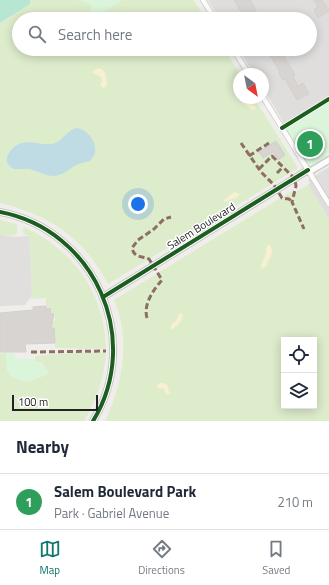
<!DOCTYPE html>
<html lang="en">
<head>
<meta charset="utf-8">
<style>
	body { margin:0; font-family:"Titillium Web",sans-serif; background:#f2f2f3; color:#1f2937 }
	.controls { position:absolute; right:12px; bottom:12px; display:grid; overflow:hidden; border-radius:0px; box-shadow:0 2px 10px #0003 }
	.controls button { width:36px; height:36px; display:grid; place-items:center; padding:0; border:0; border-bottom:1px solid #e0e1e3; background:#fff; color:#1f2937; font:20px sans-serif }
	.compass { position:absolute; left:233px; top:68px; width:36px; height:36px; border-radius:50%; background:#fff; box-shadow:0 2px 10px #0003; rotate:148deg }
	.scale { position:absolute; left:12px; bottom:10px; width:86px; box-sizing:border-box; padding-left:4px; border:2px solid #222; border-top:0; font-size:11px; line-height:14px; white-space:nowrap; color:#222; -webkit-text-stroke:3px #fff; paint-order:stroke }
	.you { position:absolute; left:138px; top:204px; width:14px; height:14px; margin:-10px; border:3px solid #fff; border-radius:50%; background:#1a73e8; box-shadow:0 0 0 6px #1a73e833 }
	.badge { display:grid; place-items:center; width:26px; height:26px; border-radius:50%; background:#0f766e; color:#fff; font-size:13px; font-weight:700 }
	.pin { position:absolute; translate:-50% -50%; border:2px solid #fff; box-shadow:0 1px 4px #0006 }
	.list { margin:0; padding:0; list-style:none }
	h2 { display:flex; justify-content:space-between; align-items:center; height:52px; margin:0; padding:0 16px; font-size:17px }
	h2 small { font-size:13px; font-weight:400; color:#747a83 }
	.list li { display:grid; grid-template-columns:26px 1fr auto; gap:12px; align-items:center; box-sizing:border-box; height:56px; padding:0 16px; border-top:1px solid #e0e1e3 }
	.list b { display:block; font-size:15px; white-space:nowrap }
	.list p { margin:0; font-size:13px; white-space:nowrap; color:#747a83 }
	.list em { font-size:13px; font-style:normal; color:#747a83 }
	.icon { flex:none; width:22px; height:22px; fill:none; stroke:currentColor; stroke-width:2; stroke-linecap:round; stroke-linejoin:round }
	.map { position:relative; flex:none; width:329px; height:421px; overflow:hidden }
	.search { position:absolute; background:#fff; box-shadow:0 2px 10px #0003; left:12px; right:12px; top:12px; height:44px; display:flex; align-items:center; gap:10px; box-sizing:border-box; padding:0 14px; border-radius:22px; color:#747a83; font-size:15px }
	.sheet { height:108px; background:#fff }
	nav { display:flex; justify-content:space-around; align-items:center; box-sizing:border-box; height:56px; border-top:1px solid #e0e1e3; background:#fff; font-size:11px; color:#747a83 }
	nav a { display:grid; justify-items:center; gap:2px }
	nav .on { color:#0f766e }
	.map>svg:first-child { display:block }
</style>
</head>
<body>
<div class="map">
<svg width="329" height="421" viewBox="0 0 329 421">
	<rect width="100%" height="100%" fill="#f0eeeb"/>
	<g fill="#dfdedc">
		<polygon points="208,0 329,0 329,97 285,125 263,88 263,74 254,74 239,49 310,49 310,19 220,19"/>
		<polygon points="329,167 329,219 308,185 310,183 308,180"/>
	</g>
	<g fill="#ddeccb" fill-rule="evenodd">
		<path d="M30 0H79L92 4 100 14 122 0H194L205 19H19V49H224L240 74 239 98H254L298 168 108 284C84 238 50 215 0 203V23L30 4Z"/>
		<path d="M308 185 329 219V421H105C123 384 131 339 114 300L292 191 296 192ZM284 340H314V406H284Z"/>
		<polygon points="0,220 17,224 17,233 14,236 0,234"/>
		<path d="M24 227C73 250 105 293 106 349L56 348 55 347 54 328H51L53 321H55V314L51 312 52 309 46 306V298L30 299 32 295 29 236 24 234 23 231Z"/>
		<path d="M6 353 8 372 12 377 19 380 27 382 49 374 42 363 34 361 36 356 71 353H106C104 378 97 400 84 421H0V354Z"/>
	</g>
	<g fill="#f8f0d0">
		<path d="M99 68C106 70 107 78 107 85L104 88 100 86 102 80 101 77 93 73V71Z"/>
		<path d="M237 92H239V98H245L248 102 255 106 256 109 253 110C246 106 238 101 237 92Z"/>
		<polygon points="235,192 239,194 238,197 224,202 225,199"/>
		<path d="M267 245H270C275 253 269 260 265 267L262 268 261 265 265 257Z"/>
		<polygon points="181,313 183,315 181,321 173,329 171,329 171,325 176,321 179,314"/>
		<polygon points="160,383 164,383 167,385 170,394 167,395 164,389 158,388 157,385"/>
	</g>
	<g fill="#daf5da">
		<polygon points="79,0 122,0 100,14 90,11 92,4"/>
		<polygon points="329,100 329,160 309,172 282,128"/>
		<path d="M6 353H14L15 359C32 358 39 358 49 374L26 382 16 379 11 376 7 372Z"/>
	</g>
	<polygon fill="#b7e6d2" points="0,0 30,0 30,4 0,23"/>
	<polygon fill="#e0dfde" points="0,234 13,237 29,236 32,295 25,305 0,306"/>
	<path fill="#bfdbe3" d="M77 128C89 130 97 143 95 154L90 161C85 162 80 163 76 165 68 170 63 175 54 176 45 176 38 171 30 169 24 168 17 171 12 168 1 161 10 148 19 144 30 139 41 146 52 144 63 142 66 130 77 128Z"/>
	<g fill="#d7d4d2" stroke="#d3d0cc">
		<polygon points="234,0 250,0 256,10 253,12 258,19 247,19 244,14 243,15"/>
		<polygon points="314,0 322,0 324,4 325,3 329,11 318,18 314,10 318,7"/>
		<polygon points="280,49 295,75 293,77 298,86 303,83 309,94 297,100 285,79 283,80 279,73 280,72 270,55"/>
		<polygon points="276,141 285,155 278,160 273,152 263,158 259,152"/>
		<polygon points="46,306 46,308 51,309 50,313 54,314 51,328 54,328 55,343 25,344 26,352 0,352 0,313 33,310 33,307"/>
	</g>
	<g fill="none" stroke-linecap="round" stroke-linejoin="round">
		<g stroke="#c9c8c7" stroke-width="6">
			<g id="minor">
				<polyline points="203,0 215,19"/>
				<polyline points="233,49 249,74"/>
				<polyline points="263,97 329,204"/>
				<polyline points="282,128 329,99"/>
			</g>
		</g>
		<g stroke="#c9c8c7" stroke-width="8">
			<g id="tertiary">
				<polyline points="309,172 329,160"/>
				<path d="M0 212C95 230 143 339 93 421"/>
				<polyline points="103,297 308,170"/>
			</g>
		</g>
		<use href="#minor" stroke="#fdfcfc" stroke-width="4.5"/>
		<use href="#tertiary" stroke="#fdfcfc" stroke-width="5.5"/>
		<g stroke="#8d6e63" stroke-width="3" stroke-dasharray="6 3" stroke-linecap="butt">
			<polyline points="241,143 261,172 274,185 282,198 289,199 292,202"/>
			<polyline points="249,156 269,143"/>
			<polyline points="259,169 272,156 292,176 295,180 296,186 292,202 304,229"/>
			<polyline points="277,173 283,167"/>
			<path d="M147 318C143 305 153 290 162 280L149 259C142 256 134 258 132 248L138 240 154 229 164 219 171 217"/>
			<polyline points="31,352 106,351"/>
		</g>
		<g stroke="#fff" stroke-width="6">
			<g id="cycleway">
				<polyline points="282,128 329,99"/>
				<path d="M0 212C95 230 143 339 93 421"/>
				<polyline points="103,297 308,170"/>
			</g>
		</g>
		<use href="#cycleway" stroke="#1b5e20" stroke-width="4"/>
	</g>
	<g text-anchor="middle" stroke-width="3" stroke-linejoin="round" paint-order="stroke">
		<g font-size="11" fill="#222" stroke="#fff">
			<text transform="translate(201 226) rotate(-32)" y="4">Salem Boulevard</text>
		</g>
	</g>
</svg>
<div class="controls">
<button><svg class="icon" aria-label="locate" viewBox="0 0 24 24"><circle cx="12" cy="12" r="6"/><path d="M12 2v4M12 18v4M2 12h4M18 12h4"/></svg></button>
<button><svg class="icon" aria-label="layers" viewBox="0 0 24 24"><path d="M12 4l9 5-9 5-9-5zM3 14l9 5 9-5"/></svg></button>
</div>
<svg class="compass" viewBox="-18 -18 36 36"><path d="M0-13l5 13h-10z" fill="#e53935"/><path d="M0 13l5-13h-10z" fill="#747a83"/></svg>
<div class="scale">100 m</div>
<div class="you"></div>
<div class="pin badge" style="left:310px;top:144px;background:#2e9e5b">1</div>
<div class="search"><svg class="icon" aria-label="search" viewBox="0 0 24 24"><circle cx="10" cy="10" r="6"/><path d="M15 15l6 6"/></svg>Search here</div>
</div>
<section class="sheet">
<h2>Nearby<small></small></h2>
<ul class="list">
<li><span class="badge" style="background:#2e9e5b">1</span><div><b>Salem Boulevard Park</b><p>Park · Gabriel Avenue</p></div><em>210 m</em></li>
</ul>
</section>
<nav>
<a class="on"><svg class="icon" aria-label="map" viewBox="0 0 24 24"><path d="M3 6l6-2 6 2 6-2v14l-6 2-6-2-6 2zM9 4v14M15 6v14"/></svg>Map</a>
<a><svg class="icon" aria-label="directions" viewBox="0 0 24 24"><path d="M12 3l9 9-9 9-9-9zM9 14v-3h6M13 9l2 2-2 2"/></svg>Directions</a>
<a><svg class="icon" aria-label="saved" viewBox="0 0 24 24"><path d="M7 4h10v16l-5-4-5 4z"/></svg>Saved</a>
</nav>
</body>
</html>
